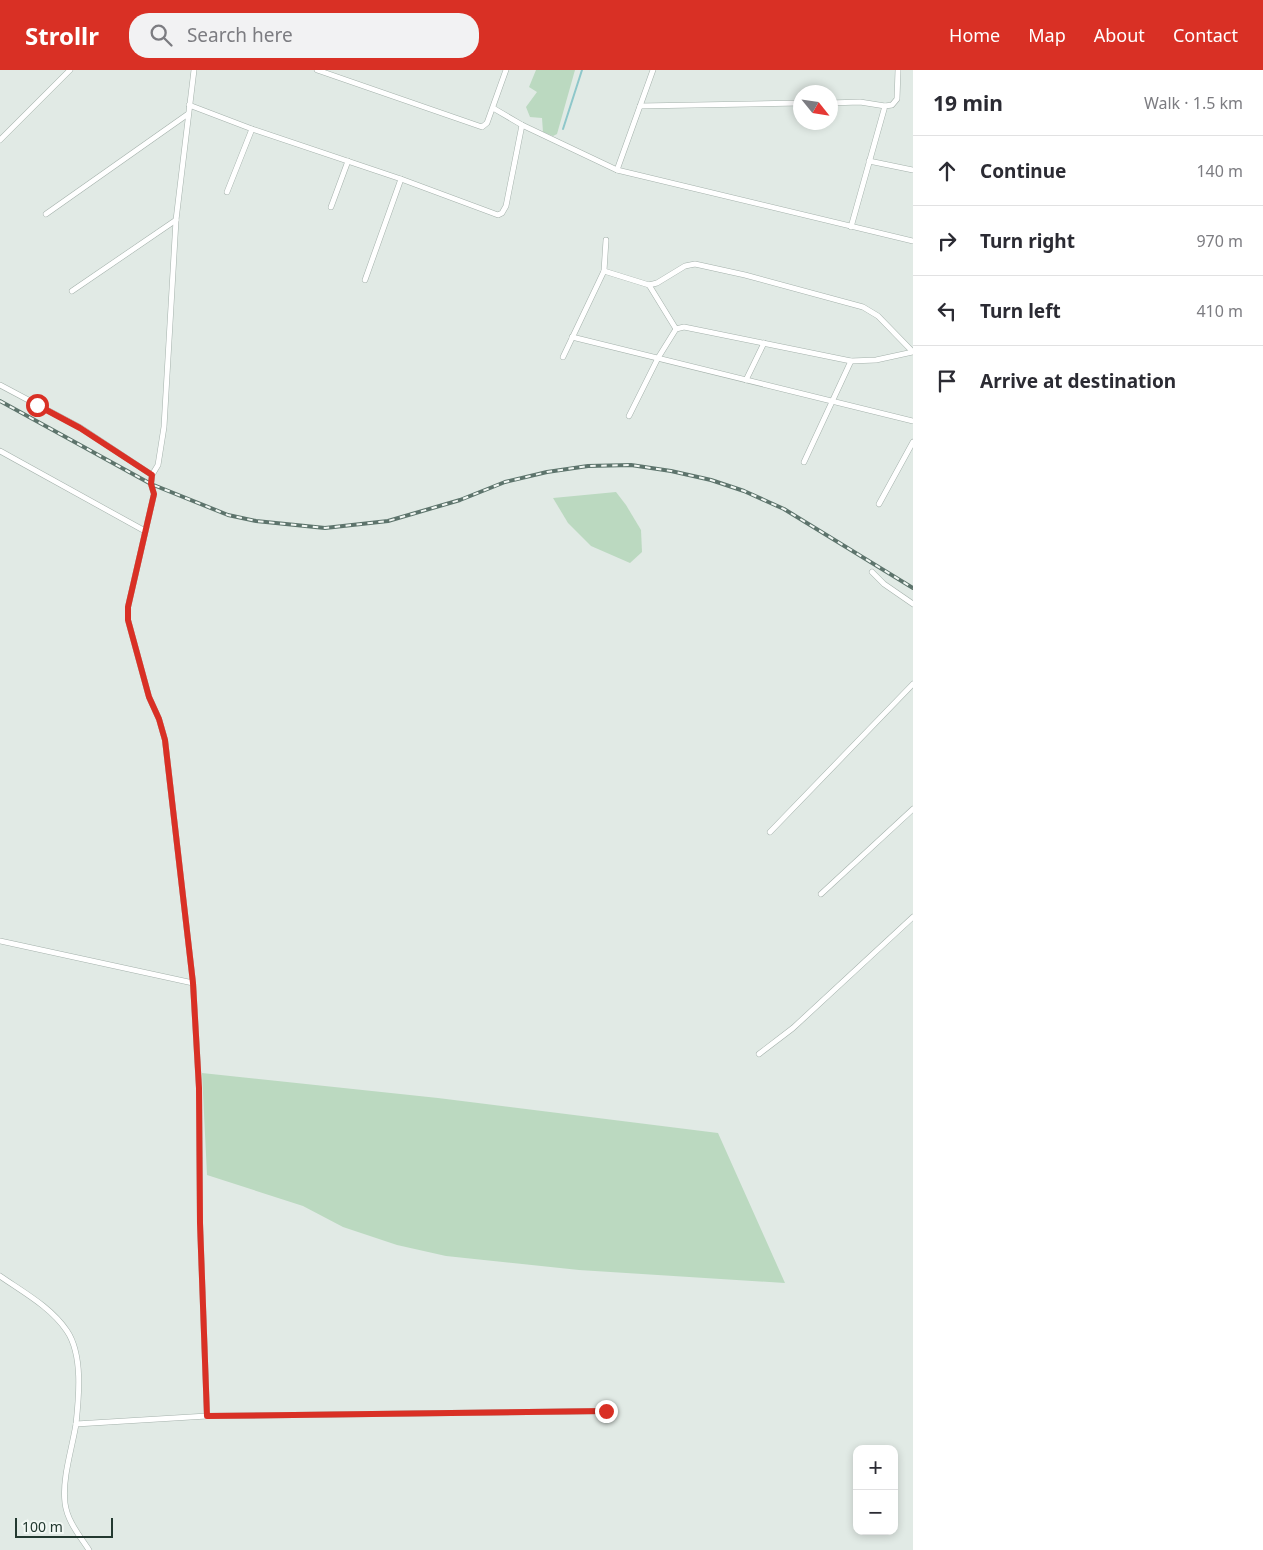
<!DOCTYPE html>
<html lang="en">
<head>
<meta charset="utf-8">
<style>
	body { margin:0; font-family:"Noto Sans",sans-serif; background:#f2f2f3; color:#2b2b33 }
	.controls { position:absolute; right:15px; bottom:15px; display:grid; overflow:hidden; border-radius:10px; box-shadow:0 2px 8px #0003 }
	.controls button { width:45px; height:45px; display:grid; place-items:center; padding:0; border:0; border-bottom:1px solid #e1e1e2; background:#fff; color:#2b2b33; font:25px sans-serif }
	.compass { position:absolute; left:793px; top:15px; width:45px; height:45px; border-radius:50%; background:#fff; box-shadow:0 2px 8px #0003; rotate:120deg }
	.scale { position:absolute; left:15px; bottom:12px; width:98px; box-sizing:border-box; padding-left:5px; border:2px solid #233930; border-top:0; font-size:14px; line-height:18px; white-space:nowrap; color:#233930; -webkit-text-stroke:4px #f1f7f3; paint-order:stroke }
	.stop { position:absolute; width:15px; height:15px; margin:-11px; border:4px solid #d93025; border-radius:50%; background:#fff }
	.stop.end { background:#d93025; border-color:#fff; box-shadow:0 1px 5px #0008 }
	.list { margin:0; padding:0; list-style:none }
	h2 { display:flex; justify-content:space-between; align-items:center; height:65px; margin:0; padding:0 20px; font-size:21px }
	h2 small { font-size:16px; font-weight:400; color:#7c7c81 }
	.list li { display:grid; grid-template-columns:32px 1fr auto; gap:15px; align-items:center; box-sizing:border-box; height:70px; padding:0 20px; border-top:1px solid #e1e1e2 }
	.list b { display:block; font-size:19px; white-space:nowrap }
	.list em { font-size:16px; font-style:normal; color:#7c7c81 }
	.icon { flex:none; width:28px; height:28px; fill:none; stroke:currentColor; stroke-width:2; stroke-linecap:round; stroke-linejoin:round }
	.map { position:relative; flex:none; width:913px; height:1480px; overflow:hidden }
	header { display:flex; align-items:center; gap:30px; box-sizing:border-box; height:70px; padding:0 25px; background:#d93025; color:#fff }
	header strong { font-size:24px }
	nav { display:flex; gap:28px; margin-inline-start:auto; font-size:18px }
	.search { width:350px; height:45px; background:#f2f2f3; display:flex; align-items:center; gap:12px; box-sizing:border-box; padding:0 18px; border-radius:20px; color:#7c7c81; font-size:19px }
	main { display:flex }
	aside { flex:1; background:#fff }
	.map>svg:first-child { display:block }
</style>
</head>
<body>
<header>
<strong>Strollr</strong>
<div class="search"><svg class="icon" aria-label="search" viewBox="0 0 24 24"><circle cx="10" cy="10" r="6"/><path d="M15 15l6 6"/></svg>Search here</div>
<nav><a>Home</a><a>Map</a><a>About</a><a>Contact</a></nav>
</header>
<main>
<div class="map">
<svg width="913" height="1480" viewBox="0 0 913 1480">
	<rect width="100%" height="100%" fill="#e1eae5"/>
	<g fill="#bbd9c0">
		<polygon points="536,0 575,0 557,64 553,66 543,62 542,48 530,47 526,37 537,22 529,17"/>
		<polygon points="616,422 626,435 641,460 642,482 630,493 591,476 568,453 553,428"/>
		<polygon points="202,1003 438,1028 718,1063 785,1213 579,1200 446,1186 397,1175 343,1157 303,1136 207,1105"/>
	</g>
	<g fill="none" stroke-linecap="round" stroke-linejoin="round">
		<polyline stroke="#8ec7ca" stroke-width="2" points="563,59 582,0"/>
		<g stroke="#a4b1ab" stroke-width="6">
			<g id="minor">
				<polyline points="317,0 482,57 487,53 506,0"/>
				<polyline points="830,33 860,32 885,36"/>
				<polyline points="189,35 252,59 401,109 498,145 502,143 506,136 522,55"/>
				<polyline points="640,36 800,33"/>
				<polyline points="493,38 522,55 617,100 913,171"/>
				<polyline points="0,70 70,0"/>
				<polyline points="869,91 913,100"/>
				<polyline points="617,100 653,0"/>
				<polyline points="227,122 252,59"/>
				<polyline points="331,137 348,91"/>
				<polyline points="46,144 188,44"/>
				<polyline points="851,157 885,36 892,35 897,29 898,0"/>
				<polyline points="604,201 649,215 657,213 685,196 695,194 745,205 863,237 878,246 912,281"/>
				<polyline points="365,210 401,109"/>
				<polyline points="649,215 676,259"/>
				<polyline points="72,221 176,150"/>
				<polyline points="572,267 913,351"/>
				<polyline points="563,287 604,201 606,170"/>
				<polyline points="746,310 764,273"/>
				<polyline points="0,315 81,358 152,405"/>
				<polyline points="629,346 658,288 676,259 684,257 851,291 876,290 913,282"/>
				<polyline points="0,381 145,461"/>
				<polyline points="804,392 851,291"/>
				<polyline points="879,434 913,372"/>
				<polyline points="872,502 884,514 913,534"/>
				<polyline points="770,762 913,614"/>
				<polyline points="821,824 913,739"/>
				<polyline points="0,871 193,913"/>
				<polyline points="759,984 793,958 913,847"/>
				<path d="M0 1206C23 1222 51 1237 67 1261 83 1285 79 1326 76 1354 72 1379 62 1408 65 1433 67 1451 80 1466 89 1480"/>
				<polyline points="207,1346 606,1341"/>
				<polyline points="76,1354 207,1346 200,1153 199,1018 193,913 165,670 159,649 149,627 128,550 128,537 154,424 151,414 152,405 158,395 164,357 176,150 194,0"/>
			</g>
		</g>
		<use href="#minor" stroke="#fff" stroke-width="5"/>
		<g stroke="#5d746c" stroke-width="4">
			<polyline id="rail" points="0,331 151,414 228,445 256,451 325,458 388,451 460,430 505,412 547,402 588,396 631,395 671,401 711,410 744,421 784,439 913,518"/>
		</g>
		<use href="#rail" stroke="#f1f7f3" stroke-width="2" stroke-dasharray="5.5" stroke-linecap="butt"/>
	</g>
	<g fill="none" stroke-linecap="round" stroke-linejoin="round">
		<polyline stroke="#d93025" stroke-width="6" points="37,335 80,358 152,405 151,414 154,424 128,537 128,550 149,627 159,649 165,670 193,913 199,1018 200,1153 207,1346 606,1341"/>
	</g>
</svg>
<div class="controls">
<button>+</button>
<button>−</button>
</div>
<svg class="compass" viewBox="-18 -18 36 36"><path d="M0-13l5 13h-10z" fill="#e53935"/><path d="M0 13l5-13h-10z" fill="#7c7c81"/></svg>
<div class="scale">100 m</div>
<div class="stop" style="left:37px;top:335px"></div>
<div class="stop end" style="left:606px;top:1341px"></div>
</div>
<aside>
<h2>19 min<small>Walk · 1.5 km</small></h2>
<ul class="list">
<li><svg class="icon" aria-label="ahead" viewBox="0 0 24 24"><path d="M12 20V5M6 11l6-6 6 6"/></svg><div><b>Continue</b></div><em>140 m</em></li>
<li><svg class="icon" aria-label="right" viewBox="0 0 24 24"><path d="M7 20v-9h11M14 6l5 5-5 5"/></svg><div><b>Turn right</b></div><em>970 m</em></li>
<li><svg class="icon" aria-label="left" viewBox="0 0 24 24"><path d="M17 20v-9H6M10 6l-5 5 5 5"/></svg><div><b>Turn left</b></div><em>410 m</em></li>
<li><svg class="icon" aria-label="arrive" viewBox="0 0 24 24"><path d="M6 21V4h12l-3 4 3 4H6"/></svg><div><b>Arrive at destination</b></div></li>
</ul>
</aside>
</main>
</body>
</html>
